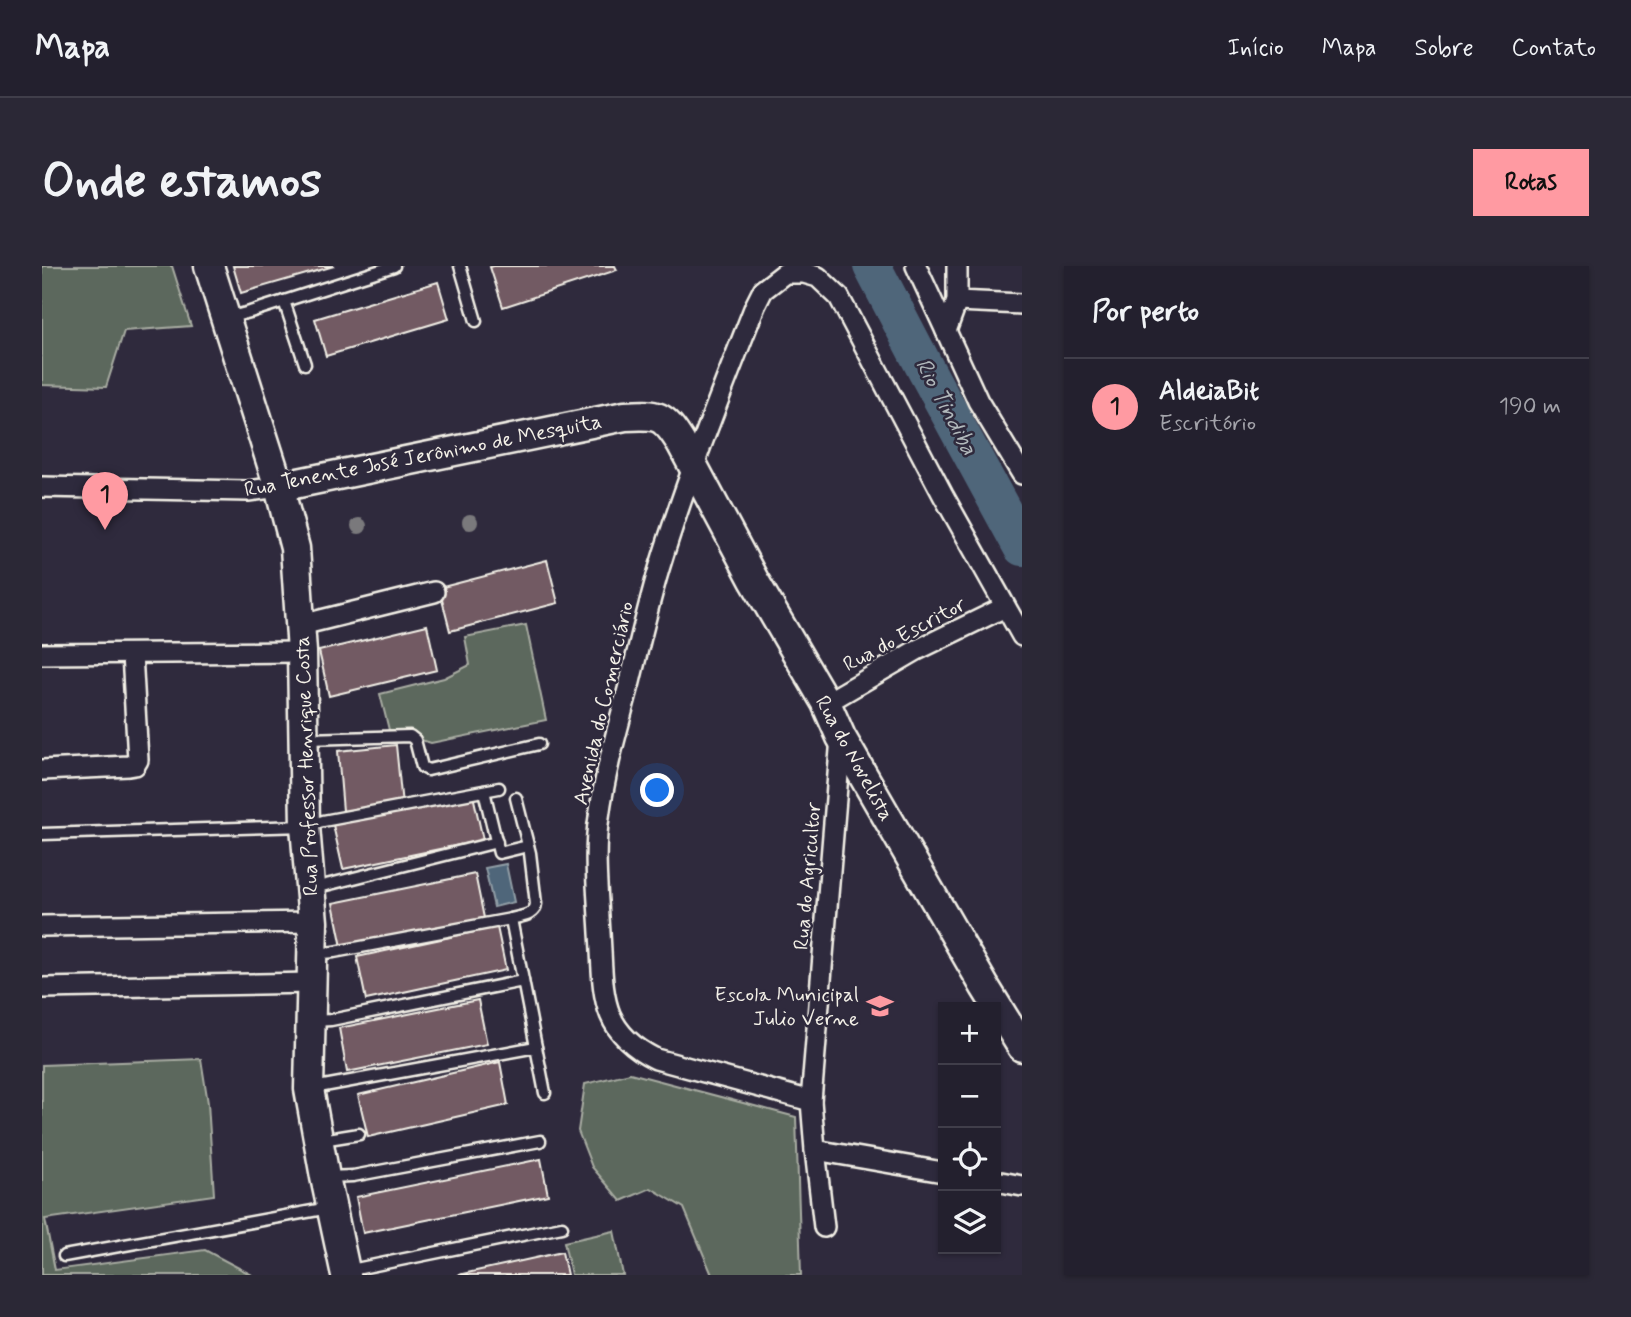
<!DOCTYPE html>
<html lang="pt">
<head>
<meta charset="utf-8">
<style>
	body { margin:0; font-family:Mynerve,sans-serif; background:#2b2836; color:#f1f3f6 }
	.controls { position:absolute; right:21px; bottom:21px; display:grid; overflow:hidden; border-radius:0px; box-shadow:0 2px 5px #0004 }
	.controls button { width:63px; height:63px; display:grid; place-items:center; padding:0; border:0; border-bottom:2px solid #403e4a; background:#23202e; color:#f1f3f6; font:35px sans-serif }
	.you { position:absolute; left:616px; top:525px; width:24px; height:24px; margin:-18px; border:5px solid #fff; border-radius:50%; background:#1a73e8; box-shadow:0 0 0 10px #1a73e833 }
	.badge { display:grid; place-items:center; width:46px; height:46px; border-radius:50%; background:#ff9aa2; color:#111; font-size:23px; font-weight:700 }
	.pin { position:absolute; translate:-50% -58px; filter:drop-shadow(0 2px 4px #0008) }
	.pin::after { content:''; position:absolute; top:37px; width:24px; height:21px; background:inherit; clip-path:polygon(0 0,100% 0,50% 100%) }
	.list { margin:0; padding:0; list-style:none }
	h2 { display:flex; justify-content:space-between; align-items:center; height:91px; margin:0; padding:0 28px; font-size:30px }
	h2 small { font-size:23px; font-weight:400; color:#a3a3aa }
	.list li { display:grid; grid-template-columns:46px 1fr auto; gap:21px; align-items:center; box-sizing:border-box; height:98px; padding:0 28px; border-top:2px solid #403e4a }
	.list b { display:block; font-size:26px; white-space:nowrap }
	.list p { margin:0; font-size:23px; white-space:nowrap; color:#a3a3aa }
	.list em { font-size:23px; font-style:normal; color:#a3a3aa }
	.icon { flex:none; width:38px; height:38px; fill:none; stroke:currentColor; stroke-width:2; stroke-linecap:round; stroke-linejoin:round }
	.map { position:relative; flex:none; width:980px; height:1009px; overflow:hidden; border-radius:0px }
	header { display:flex; align-items:center; gap:42px; box-sizing:border-box; height:98px; padding:0 35px; background:#23202e; border-bottom:2px solid #403e4a }
	header strong { font-size:33px }
	nav { display:flex; gap:38px; margin-inline-start:auto; font-size:24px }
	.intro { display:flex; align-items:center; justify-content:space-between; box-sizing:border-box; height:168px; padding:0 42px }
	h1 { margin:0; font-size:49px }
	.button { padding:18px 32px; border-radius:0px; background:#ff9aa2; color:#111; font-size:24px; font-weight:700 }
	main { display:flex; gap:42px; padding:0 42px }
	aside { flex:1; background:#23202e; border-radius:0px; box-shadow:0 2px 5px #0004 }
	.map>svg:first-child { display:block }
</style>
</head>
<body>
<header>
<strong>Mapa</strong>
<nav><a>Início</a><a>Mapa</a><a>Sobre</a><a>Contato</a></nav>
</header>
<div class="intro"><h1>Onde estamos</h1><a class="button">Rotas</a></div>
<main>
<div class="map">
<svg width="980" height="1009" viewBox="0 0 980 1009">
	<rect width="100%" height="100%" fill="#2f2a3d"/>
	<filter id="ink" filterUnits="userSpaceOnUse"><feTurbulence type="fractalNoise" baseFrequency=".0143" numOctaves="2"/><feDisplacementMap in="SourceGraphic" scale="14" xChannelSelector="R" yChannelSelector="G"/><feConvolveMatrix kernelMatrix="1 2 1 2 8 2 1 2 1" color-interpolation-filters="sRGB"/></filter>
	<g filter="url(#ink)">
		<g fill="#5c685d" stroke="#a8aca2" stroke-width="2">
			<polygon points="0,0 130,0 149,60 82,65 64,121 0,119"/>
			<polygon points="484,359 504,454 389,477 347,464 338,428 402,412 428,399 423,371"/>
			<polygon points="159,793 166,837 172,929 3,953 13,1004 163,984 210,1009 0,1009 0,799"/>
			<polygon points="588,807 754,851 759,1009 670,1009 642,942 609,922 579,935 550,901 536,865 543,818"/>
			<polygon points="572,965 581,1009 529,1009 522,976"/>
		</g>
		<polygon fill="#4f667a" stroke="#919ea6" stroke-width="2" points="464,598 472,636 452,641 443,602"/>
		<g fill="none" stroke-linecap="round" stroke-linejoin="round">
			<polyline stroke="#4f667a" stroke-width="38" points="830,0 884,104 980,281"/>
		</g>
		<g fill="#725a63" stroke="#f4f1e8" stroke-width="2">
			<polygon points="191,0 292,0 199,27"/>
			<polygon points="452,0 573,0 575,4 461,41 448,1"/>
			<polygon points="396,16 407,53 284,90 273,53"/>
			<polygon points="505,294 516,337 408,365 397,322"/>
			<polygon points="385,359 395,404 287,430 277,385"/>
			<polygon points="354,479 360,539 301,545 296,485"/>
			<polygon points="431,529 441,574 301,603 291,559"/>
			<polygon points="433,608 442,652 300,681 291,637"/>
			<polygon points="455,661 464,704 324,734 315,691"/>
			<polygon points="436,734 445,778 305,806 297,762"/>
			<polygon points="458,796 466,839 326,871 316,829"/>
			<polygon points="499,893 506,929 321,967 314,931"/>
			<polygon points="520,986 525,1009 416,1009"/>
		</g>
		<g fill="none" stroke-linecap="round" stroke-linejoin="round">
			<g stroke="#f4f1e8" stroke-width="15">
				<g id="lane">
					<polyline points="418,0 434,55"/>
					<polyline points="242,35 263,98"/>
					<polyline points="185,52 208,46 352,0"/>
					<polyline points="265,473 368,470 373,474 380,501 386,504 497,478"/>
					<polyline points="442,525 457,587 486,580"/>
					<polyline points="0,568 263,560 281,555 457,522"/>
					<polyline points="272,622 455,576"/>
					<path d="M469 653C479 650 493 650 494 638L488 587 474 532"/>
					<polyline points="271,688 292,686 469,653 503,827"/>
					<polyline points="272,755 289,754 481,715"/>
					<polyline points="271,822 494,781"/>
					<polyline points="280,874 317,868"/>
					<polyline points="284,911 311,910 498,875"/>
					<polyline points="22,990 287,942"/>
					<polyline points="304,1005 520,961"/>
				</g>
			</g>
			<g stroke="#f4f1e8" stroke-width="24">
				<g id="street">
					<polyline points="874,0 904,65"/>
					<polyline points="915,0 915,35 980,38"/>
					<polyline points="915,35 904,65 936,135 980,208"/>
					<polyline points="0,221 206,225 237,221"/>
					<polyline points="259,359 392,326"/>
					<polyline points="0,388 260,386"/>
					<polyline points="784,437 875,384 963,341"/>
					<polyline points="0,504 87,500 93,499 96,494 90,388"/>
					<polyline points="0,660 271,656"/>
					<polyline points="0,722 269,717"/>
					<path d="M769 835 614 793C555 764 562 724 558 667 556 630 551 587 557 551 563 505 576 461 588 416 597 379 606 340 617 303 644 214 679 127 713 40L721 24 743 7H762L776 11 797 31 901 229 980 370"/>
					<polyline points="773,884 901,906"/>
					<polyline points="954,915 980,920"/>
					<polyline points="782,961 773,884 769,835 799,472"/>
				</g>
			</g>
			<g stroke="#f4f1e8" stroke-width="33">
				<g id="secondary">
					<polyline points="167,0 237,221 253,282 260,386 263,560 271,656 267,823 283,911 304,1009"/>
					<path d="M237 221 583 150C616 148 621 148 639 177L712 314 784 437 799 471 943 721 980 781"/>
				</g>
			</g>
			<use href="#lane" stroke="#2f2a3d" stroke-width="10"/>
			<use href="#street" stroke="#2f2a3d" stroke-width="19"/>
			<use href="#secondary" stroke="#2f2a3d" stroke-width="28"/>
		</g>
		<g fill="#7a797c">
			<circle cx="428" cy="256" r="8"/>
			<circle cx="317" cy="260" r="8"/>
		</g>
	</g>
	<defs>
		<g id="school-bare" transform="scale(2.1)"><path d="M0-5L7-2L0 1L-7-2ZM-4 1L0 2.5L4 1V4Q0 6-4 4Z" fill="#ff9aa2" stroke="#2f2a3d" stroke-width="2.5" paint-order="stroke"/></g>
	</defs>
	<g fill-rule="evenodd">
		<use href="#school-bare" x="838" y="740"/>
	</g>
	<g text-anchor="middle" stroke-width="5" stroke-linejoin="round" paint-order="stroke">
		<g font-size="21" fill="#f4f1e8" stroke="#2f2a3d">
			<text transform="translate(381 189) rotate(-11)" y="7">Rua Tenente José Jerônimo de Mesquita</text>
			<text transform="translate(862 368) rotate(-28)" y="7">Rua do Escritor</text>
			<text transform="translate(561 437) rotate(-77)" y="7">Avenida do Comerciário</text>
			<text transform="translate(813 492) rotate(61)" y="7">Rua do Novelista</text>
			<text transform="translate(264 500) rotate(-92)" y="7">Rua Professor Henrique Costa</text>
			<text transform="translate(765 610) rotate(-85)" y="7">Rua do Agricultor</text>
		</g>
		<g font-size="21" fill="#f4f1e8" stroke="#2f2a3d" text-anchor="end">
			<text x="817" y="735">Escola Municipal<tspan x="817" dy="24">Julio Verne</tspan></text>
		</g>
		<g font-size="23" font-style="italic" fill="#b2b9bc" stroke="#2f2a3d">
			<text transform="translate(905 140) rotate(62)" y="8">Rio Tindiba</text>
		</g>
	</g>
</svg>
<div class="controls">
<button>+</button>
<button>−</button>
<button><svg class="icon" aria-label="locate" viewBox="0 0 24 24"><circle cx="12" cy="12" r="6"/><path d="M12 2v4M12 18v4M2 12h4M18 12h4"/></svg></button>
<button><svg class="icon" aria-label="layers" viewBox="0 0 24 24"><path d="M12 4l9 5-9 5-9-5zM3 14l9 5 9-5"/></svg></button>
</div>
<div class="you"></div>
<div class="pin badge" style="left:63px;top:264px">1</div>
</div>
<aside>
<h2>Por perto<small></small></h2>
<ul class="list">
<li><span class="badge">1</span><div><b>AldeiaBit</b><p>Escritório</p></div><em>190 m</em></li>
</ul>
</aside>
</main>
</body>
</html>
